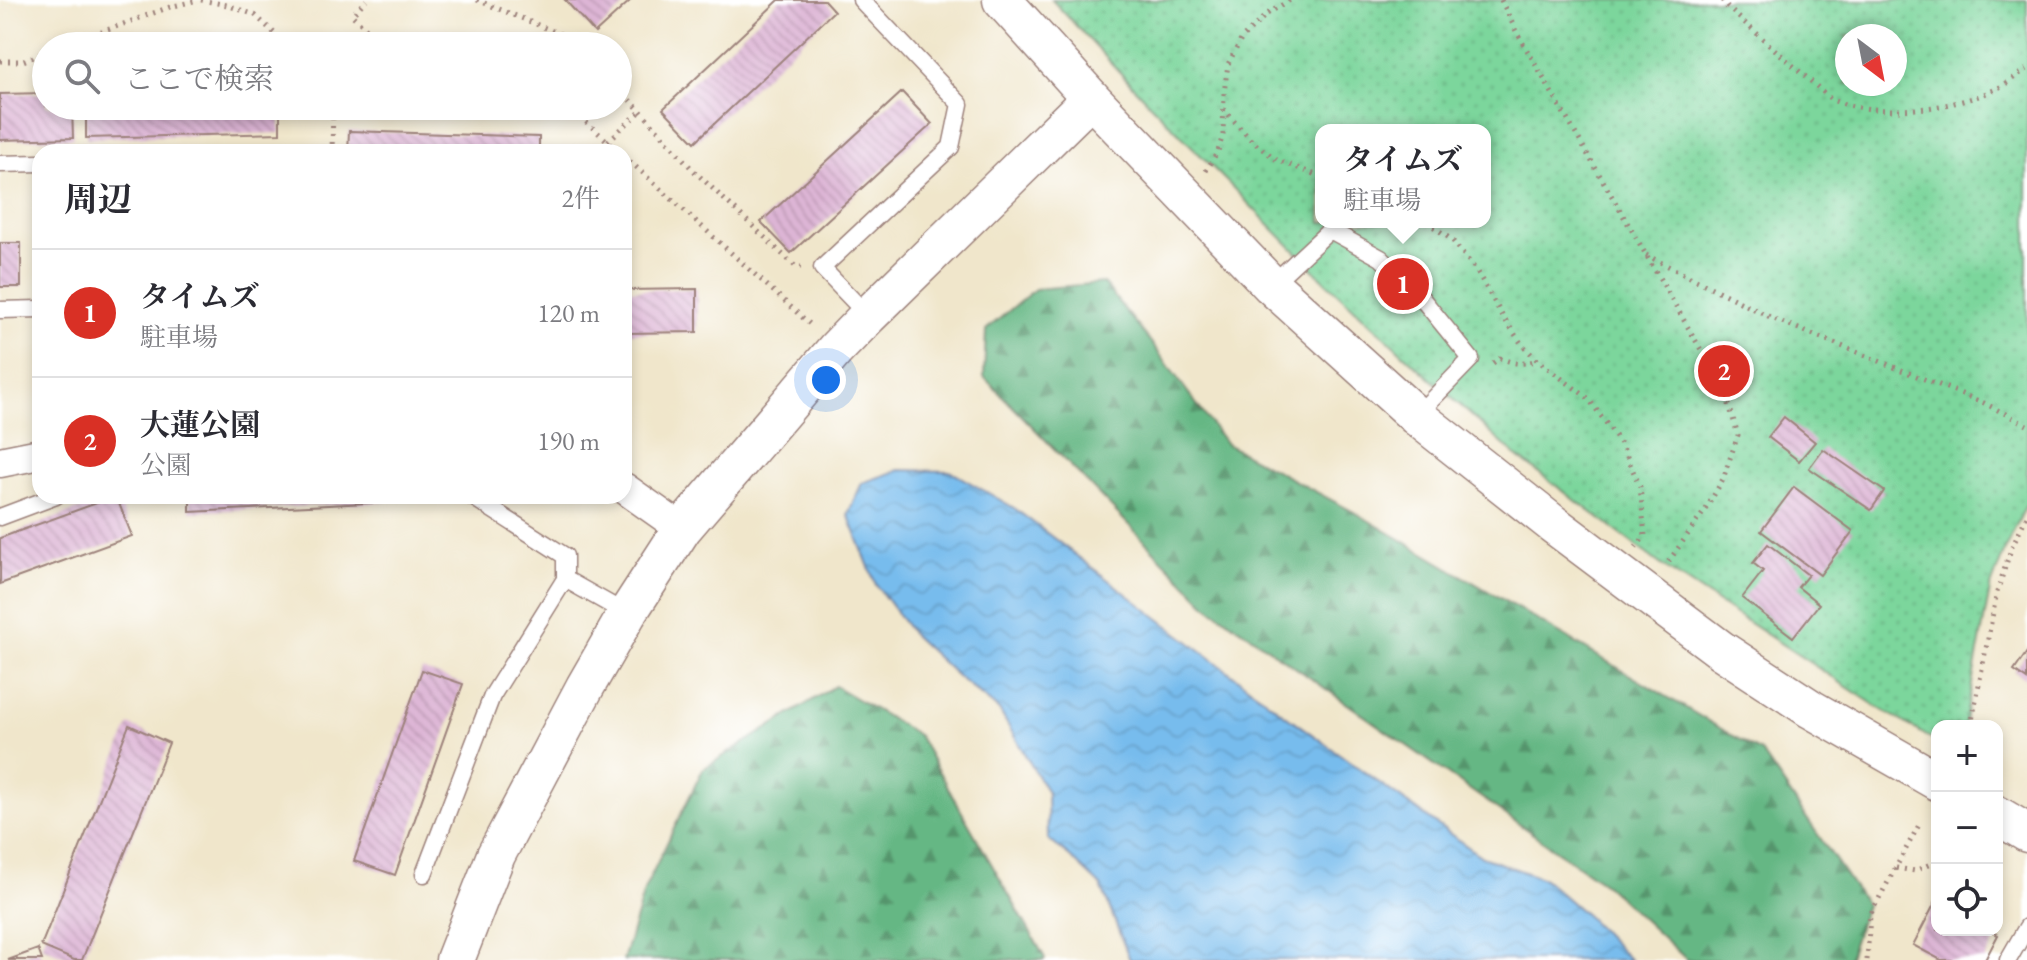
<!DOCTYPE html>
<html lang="ja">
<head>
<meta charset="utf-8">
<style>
	body { margin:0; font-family:"EB Garamond","Noto Serif JP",serif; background:#f7f7f7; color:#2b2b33 }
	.controls { position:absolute; right:24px; bottom:24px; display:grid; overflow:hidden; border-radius:16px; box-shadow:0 4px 12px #0003 }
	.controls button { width:72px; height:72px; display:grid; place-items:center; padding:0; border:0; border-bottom:2px solid #e1e1e2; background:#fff; color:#2b2b33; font:40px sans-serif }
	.compass { position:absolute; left:1835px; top:24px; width:72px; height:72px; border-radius:50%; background:#fff; box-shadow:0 4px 12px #0003; rotate:148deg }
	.you { position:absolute; left:826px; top:380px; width:28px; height:28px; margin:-20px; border:6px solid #fff; border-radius:50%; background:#1a73e8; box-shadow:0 0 0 12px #1a73e833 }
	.badge { display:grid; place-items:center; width:52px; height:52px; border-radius:50%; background:#d93025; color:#fff; font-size:26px; font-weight:700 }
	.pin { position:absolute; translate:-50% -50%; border:4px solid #fff; box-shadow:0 2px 8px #0006 }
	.popup { position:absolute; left:1315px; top:124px; width:176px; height:104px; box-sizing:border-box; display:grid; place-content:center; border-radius:16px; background:#fff; filter:drop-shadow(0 2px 6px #0005); font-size:26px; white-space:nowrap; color:#7c7c81 }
	.popup b { font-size:30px; color:#2b2b33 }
	.popup::after { content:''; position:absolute; left:50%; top:100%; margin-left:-16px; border:16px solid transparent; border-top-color:#fff }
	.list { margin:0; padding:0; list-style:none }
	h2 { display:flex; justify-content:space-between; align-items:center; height:104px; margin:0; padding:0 32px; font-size:34px }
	h2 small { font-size:26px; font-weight:400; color:#7c7c81 }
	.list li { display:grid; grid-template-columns:52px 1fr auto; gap:24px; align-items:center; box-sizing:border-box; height:128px; padding:0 32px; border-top:2px solid #e1e1e2 }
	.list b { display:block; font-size:30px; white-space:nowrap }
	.list p { margin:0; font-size:26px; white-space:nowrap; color:#7c7c81 }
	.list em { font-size:26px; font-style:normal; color:#7c7c81 }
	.icon { flex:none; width:44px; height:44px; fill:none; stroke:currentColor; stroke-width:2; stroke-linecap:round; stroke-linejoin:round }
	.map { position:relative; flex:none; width:2027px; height:960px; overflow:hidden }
	.search { position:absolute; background:#fff; box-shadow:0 4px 12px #0003; left:32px; top:32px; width:600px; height:88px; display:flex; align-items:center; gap:20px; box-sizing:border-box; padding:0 28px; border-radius:44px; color:#7c7c81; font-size:30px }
	.panel { position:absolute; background:#fff; box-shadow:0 4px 12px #0003; left:32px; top:144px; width:600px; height:360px; border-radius:24px }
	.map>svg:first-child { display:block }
</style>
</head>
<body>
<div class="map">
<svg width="2027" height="960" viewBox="0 0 2027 960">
	<defs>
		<pattern id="grass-dots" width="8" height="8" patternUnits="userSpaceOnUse" patternTransform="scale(2)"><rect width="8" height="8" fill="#7cd69c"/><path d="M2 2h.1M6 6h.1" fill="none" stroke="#6db787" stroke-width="1.8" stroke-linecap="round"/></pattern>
		<pattern id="forest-firs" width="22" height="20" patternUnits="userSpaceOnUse" patternTransform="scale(2)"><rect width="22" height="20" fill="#65b784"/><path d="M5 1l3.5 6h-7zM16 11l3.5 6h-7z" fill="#55946c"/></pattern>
		<pattern id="water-waves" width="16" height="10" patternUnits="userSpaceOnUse" patternTransform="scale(2)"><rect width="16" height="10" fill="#77bced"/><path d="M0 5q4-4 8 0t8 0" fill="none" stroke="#68a1cb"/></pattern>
		<pattern id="building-back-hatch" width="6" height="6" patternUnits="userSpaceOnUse" patternTransform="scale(2)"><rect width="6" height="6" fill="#ddb5d5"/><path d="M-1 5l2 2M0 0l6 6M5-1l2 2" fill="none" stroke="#bf9bb7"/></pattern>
	</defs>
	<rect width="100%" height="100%" fill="#fff"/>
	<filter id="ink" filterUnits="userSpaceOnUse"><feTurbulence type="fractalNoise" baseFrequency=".0125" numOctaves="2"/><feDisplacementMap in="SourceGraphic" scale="16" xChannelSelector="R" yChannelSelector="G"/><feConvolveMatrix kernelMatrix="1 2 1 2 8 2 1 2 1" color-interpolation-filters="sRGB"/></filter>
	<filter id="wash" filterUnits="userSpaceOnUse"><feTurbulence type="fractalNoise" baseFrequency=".006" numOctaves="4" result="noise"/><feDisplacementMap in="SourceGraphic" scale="32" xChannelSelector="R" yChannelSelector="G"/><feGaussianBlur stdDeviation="1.8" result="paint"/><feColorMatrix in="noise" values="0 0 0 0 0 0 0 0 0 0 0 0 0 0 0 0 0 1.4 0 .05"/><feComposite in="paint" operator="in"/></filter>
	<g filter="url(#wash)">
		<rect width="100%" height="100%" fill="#f0e6cb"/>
		<path fill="url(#grass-dots)" stroke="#637a64" stroke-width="2" fill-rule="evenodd" d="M1052 0H2027V503L2006 547 1990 589 1964 726H1937V742L1876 706 1664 567 1514 454 1412 362 1323 279 1144 98ZM1847 36H1895V84H1847ZM1321 130H1485V222H1321Z"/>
		<g fill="url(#forest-firs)" stroke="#586b58" stroke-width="2">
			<polygon points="1103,283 1150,341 1226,444 1356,513 1762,753 1866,905 1848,960 1687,960 1606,885 1209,607 984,377 986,330 1035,289"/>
			<polygon points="835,686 918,735 1045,958 1044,960 623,960 645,888 703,769"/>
		</g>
		<polygon fill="url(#water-waves)" stroke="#606e8c" stroke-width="2" points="899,470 950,471 1014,508 1284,714 1482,857 1544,879 1588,917 1630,960 1130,960 1101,886 1070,857 1048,839 1047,792 999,710 957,676 913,635 876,585 848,514 862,483"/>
		<g id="blocks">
			<g fill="url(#building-back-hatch)">
				<polygon points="565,0 631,0 595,33"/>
				<polygon points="779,0 824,0 834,11 695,142 663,109"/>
				<polygon points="902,92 932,124 791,253 761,222"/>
				<polygon points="46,93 46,106 72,106 73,138 0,140 0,94"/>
				<polygon points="86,106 280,106 280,133 86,138"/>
				<polygon points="349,131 539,137 539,152 348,152"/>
				<rect x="0" y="243" width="21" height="44"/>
				<polygon points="697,289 697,332 624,333 624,290"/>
				<polygon points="1784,417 1815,442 1799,461 1768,437"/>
				<polygon points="1823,449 1884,491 1871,510 1809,468"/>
				<polygon points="1794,487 1853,531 1820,575 1761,531"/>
				<polygon points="116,496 132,536 0,584 0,538"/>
				<polygon points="190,496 385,496 386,502 190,512"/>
				<polygon points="1768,544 1808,575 1798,587 1819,604 1793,637 1742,598 1763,571 1753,563"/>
				<polygon points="2027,652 2027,680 2014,671"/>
				<polygon points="422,670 463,684 395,875 354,861"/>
				<polygon points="129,725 169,743 82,960 74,960 41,946"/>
				<polygon points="1937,899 1937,930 1988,930 1998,935 1985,960 1941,960 1913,945"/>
				<polygon points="38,949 42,960 8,960"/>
			</g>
		</g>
	</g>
	<g filter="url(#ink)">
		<use href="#blocks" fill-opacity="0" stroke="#9d827b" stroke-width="2"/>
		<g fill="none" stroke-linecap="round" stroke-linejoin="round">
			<g stroke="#9d827b" stroke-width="19">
				<g id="service">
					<polyline points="861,0 960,104 951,147 822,268 868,316"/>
					<polyline points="0,164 40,163"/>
					<polyline points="1271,285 1330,230 1381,258 1419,295 1471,359 1416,416"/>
					<polyline points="0,310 40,309"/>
					<polyline points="471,496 565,556 565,579 627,614"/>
					<polyline points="0,517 56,496"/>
					<polyline points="424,874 492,696 565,579"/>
					<polyline points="2008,960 2027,927"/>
				</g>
			</g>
			<g stroke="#9d827b" stroke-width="33">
				<g id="minor">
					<polyline points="0,462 40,454"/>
					<polyline points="624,488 682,529"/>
				</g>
			</g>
			<g stroke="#9d827b" stroke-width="41">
				<g id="tertiary">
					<polyline points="1002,0 1091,98 1271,285 1416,416 1553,524 1721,650 1811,709 1937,781"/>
					<polyline points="1997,815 2027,833"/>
					<polyline points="455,960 496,855 585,687 627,614 682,529 836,349 868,316 1091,98"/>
				</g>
			</g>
			<g stroke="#9d827b" stroke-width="5" stroke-dasharray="2 6" stroke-linecap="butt">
				<polyline points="201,0 227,5 255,15 288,46"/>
				<polyline points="477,0 565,36 575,46"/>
				<polyline points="1501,0 1516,31 1725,391 1738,435 1723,479 1706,509 1666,565"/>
				<path d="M1722 0 1727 7 1832 100C1879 118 1951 110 1996 89 2007 84 2017 75 2027 69"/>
				<polyline points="63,46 170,7 198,0"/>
				<polyline points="365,46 374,36 352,15 366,0"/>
				<polyline points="0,61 23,61 46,52"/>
				<polyline points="618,89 641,111 692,169 796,267 801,267"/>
				<polyline points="568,106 620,152"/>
				<polyline points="1223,109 1252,141 1277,160 1321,177"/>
				<polyline points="608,141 641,111"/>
				<polyline points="332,152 333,106"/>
				<polyline points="624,156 813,327"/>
				<polyline points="1206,171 1218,151 1223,135 1224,93 1228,64 1242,38 1267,14 1290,0"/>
				<polyline points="1427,222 1452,240 1476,270 1503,317 1521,343 1537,360 1588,398 1622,445 1640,487 1645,536 1636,547"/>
				<polyline points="1646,255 1774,319 1984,403 2027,425"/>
				<path d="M1493 363 1500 358C1514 364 1523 365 1537 360"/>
				<polyline points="1971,726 1997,592 2012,546 2027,516"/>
				<polyline points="1896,868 1915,871 1937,861"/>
				<polyline points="1867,960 1870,915 1919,825"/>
			</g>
			<use href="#service" stroke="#fff" stroke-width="16"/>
			<use href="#minor" stroke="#fff" stroke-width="30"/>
			<use href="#tertiary" stroke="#fff" stroke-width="38"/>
		</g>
	</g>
</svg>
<div class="controls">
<button>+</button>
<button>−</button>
<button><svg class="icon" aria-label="locate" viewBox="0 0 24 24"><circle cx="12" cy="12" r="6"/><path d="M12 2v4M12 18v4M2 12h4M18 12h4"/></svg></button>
</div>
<svg class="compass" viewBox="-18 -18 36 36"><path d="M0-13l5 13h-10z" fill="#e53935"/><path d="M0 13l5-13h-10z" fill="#7c7c81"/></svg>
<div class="you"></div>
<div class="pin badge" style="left:1403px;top:284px">1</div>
<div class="popup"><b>タイムズ</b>駐車場</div>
<div class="pin badge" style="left:1724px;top:371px">2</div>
<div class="search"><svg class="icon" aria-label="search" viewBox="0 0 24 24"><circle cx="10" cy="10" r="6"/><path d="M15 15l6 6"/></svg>ここで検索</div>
<section class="panel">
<h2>周辺<small>2件</small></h2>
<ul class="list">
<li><span class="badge">1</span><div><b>タイムズ</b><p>駐車場</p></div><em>120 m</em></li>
<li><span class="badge">2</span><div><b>大蓮公園</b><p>公園</p></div><em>190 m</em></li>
</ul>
</section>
</div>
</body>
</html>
